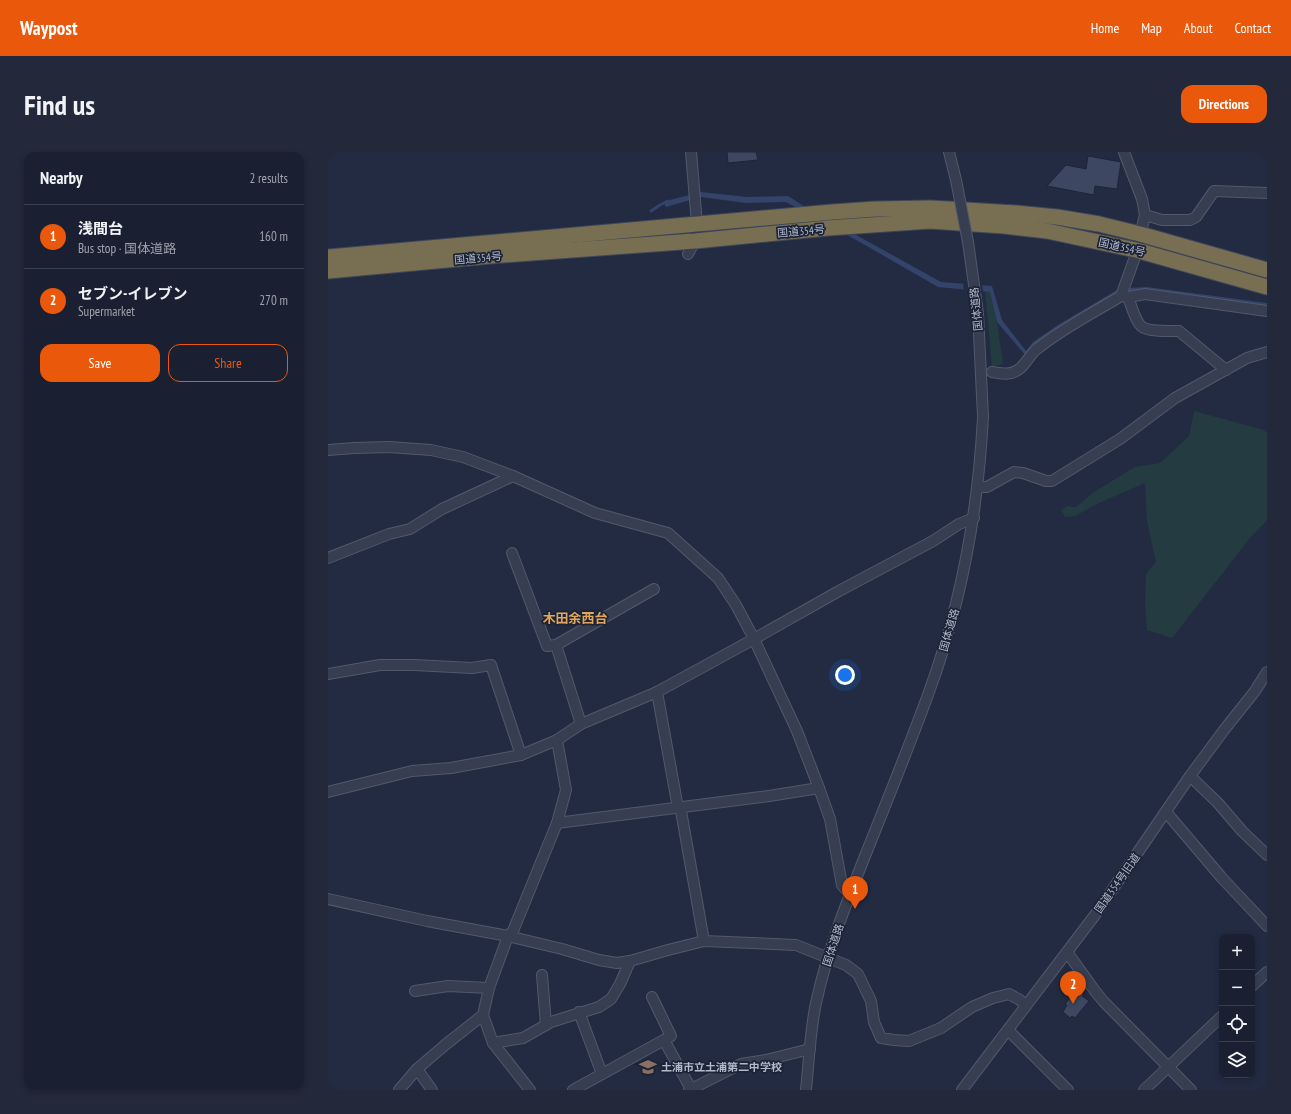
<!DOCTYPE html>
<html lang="en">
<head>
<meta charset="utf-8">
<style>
	body { margin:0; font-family:"PT Sans Narrow","Noto Sans JP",sans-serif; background:#23283a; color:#f1f3f6 }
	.controls { position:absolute; right:12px; bottom:12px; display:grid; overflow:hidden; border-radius:8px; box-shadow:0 2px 6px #0003 }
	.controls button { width:36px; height:36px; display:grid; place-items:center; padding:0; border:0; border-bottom:1px solid #383e4d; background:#1a2032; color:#f1f3f6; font:20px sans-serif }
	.you { position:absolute; left:517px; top:523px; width:14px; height:14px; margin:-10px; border:3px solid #fff; border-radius:50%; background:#1a73e8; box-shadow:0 0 0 6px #1a73e833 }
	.badge { display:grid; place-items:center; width:26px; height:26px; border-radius:50%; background:#ea580c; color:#fff; font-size:13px; font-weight:700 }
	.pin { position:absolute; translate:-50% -33px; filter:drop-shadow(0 1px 2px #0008) }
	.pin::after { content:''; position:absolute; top:21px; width:14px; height:12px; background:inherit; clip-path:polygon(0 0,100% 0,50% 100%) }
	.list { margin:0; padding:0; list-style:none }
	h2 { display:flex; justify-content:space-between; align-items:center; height:52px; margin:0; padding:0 16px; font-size:17px }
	h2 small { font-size:13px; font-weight:400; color:#9fa3ac }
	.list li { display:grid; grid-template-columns:26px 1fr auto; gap:12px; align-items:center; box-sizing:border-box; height:64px; padding:0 16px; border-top:1px solid #383e4d }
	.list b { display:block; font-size:15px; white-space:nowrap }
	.list p { margin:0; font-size:13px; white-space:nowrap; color:#9fa3ac }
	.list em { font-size:13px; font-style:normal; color:#9fa3ac }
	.actions { display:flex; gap:8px; padding:12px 16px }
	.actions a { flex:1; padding:9px 0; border:1px solid #ea580c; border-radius:12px; text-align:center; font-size:14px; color:#ea580c }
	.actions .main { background:#ea580c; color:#fff }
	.icon { flex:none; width:22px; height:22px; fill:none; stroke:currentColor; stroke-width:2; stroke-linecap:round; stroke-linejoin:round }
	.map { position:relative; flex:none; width:939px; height:938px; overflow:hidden; border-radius:12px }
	header { display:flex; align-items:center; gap:24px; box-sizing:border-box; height:56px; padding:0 20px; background:#ea580c; color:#fff }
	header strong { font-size:19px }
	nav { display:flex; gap:22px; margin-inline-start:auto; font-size:14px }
	.intro { display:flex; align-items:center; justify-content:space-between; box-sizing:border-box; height:96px; padding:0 24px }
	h1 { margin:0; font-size:28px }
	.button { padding:10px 18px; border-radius:12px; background:#ea580c; color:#fff; font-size:14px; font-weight:700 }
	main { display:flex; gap:24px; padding:0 24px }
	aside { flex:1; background:#1a2032; border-radius:12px; box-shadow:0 2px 6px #0003 }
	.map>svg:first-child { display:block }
</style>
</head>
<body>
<header>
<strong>Waypost</strong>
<nav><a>Home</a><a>Map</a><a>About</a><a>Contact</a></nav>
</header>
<div class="intro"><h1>Find us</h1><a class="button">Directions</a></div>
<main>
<aside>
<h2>Nearby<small>2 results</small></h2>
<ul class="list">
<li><span class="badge">1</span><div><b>浅間台</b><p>Bus stop · 国体道路</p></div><em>160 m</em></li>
<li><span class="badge">2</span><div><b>セブン-イレブン</b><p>Supermarket</p></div><em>270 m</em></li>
</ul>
<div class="actions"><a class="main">Save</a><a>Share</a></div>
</aside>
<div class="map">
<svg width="939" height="938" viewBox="0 0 939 938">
	<rect width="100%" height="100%" fill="#222b42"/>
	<g fill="#243b42">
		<polygon points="657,139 662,140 669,170 675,212 664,215"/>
		<polygon points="866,259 936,278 939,281 939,368 922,386 844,486 819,478 817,452 818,422 828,410 819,369 817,331 771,351 747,364 737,365 733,358 739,354 748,355 766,340 807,315 832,311 861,284"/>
	</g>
	<polygon fill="#34436a" points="373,40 419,45 460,44 474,53 613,130 664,134 674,168 698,199 705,190 730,173 789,138 798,136 819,135 939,151 939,156 798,141 698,204 669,170 662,140 610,135 530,89 458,50 418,51 373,45 338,55 336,51 342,48"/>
	<polygon fill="#222b42" points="635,130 654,132 655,141 636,140"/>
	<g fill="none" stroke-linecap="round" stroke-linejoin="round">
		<polyline stroke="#34436a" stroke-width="3" points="323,59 332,53 340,49"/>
	</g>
	<g fill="#3e4762" stroke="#1e2538">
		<polygon points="399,0 428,0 430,8 400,11"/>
		<polygon points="760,4 793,10 789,37 767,34 766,43 719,34 738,13 758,17"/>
		<polygon points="749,837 756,843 754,844 761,849 747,866 744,864 742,866 735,860 739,853 737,852"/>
	</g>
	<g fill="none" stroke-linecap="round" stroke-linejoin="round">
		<g stroke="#52596c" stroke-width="12">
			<g id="minor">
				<polyline points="621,0 628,28"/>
				<polyline points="796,0 814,47 817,63"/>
				<polyline points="360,102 367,89 369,72 363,0"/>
				<polyline points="793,144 807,105 817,63 834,68 862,68 868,65 886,39 939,41"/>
				<path d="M800 145C803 152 807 169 813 174 819 180 842 179 851 179L898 218"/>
				<path d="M664 220C672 221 681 224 688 219 697 215 701 203 709 197 735 176 765 161 793 144L800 145 817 142 939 159"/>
				<polyline points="0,298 26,296 61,295 103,298 135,305 185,324 267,361 340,381 390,426 408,453 426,487 469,579 491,636 502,667 514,733 522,743"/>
				<polyline points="650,335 659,335 686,320 695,321 718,329 724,329 792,287 847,246 919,206 939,200"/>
				<polyline points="184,401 219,494 228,493"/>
				<polyline points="0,406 61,382 82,377 114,357 185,324"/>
				<polyline points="0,522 52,513 86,513 144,516 163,513 193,603"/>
				<polyline points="329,540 350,656 353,659 376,789"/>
				<polyline points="253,572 228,493 326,437"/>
				<polyline points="862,624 890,651 914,679 939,703"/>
				<polyline points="0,640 84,619 123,616 193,603 229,588 253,572 329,540 426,487 511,439 605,389 631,372 646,366"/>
				<polyline points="838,660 894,726 939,774"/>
				<polyline points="229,671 441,644 491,636"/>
				<polyline points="0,747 99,769 180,784 234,797 271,808 289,811 302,809 340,798 376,789 468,793 518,813 530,822 543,849 546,870 553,886 566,888 581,889 613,876 644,855 665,846 681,842 692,848 698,854"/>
				<polyline points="739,800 767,839 776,850 863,938"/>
				<polyline points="214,823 218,873"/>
				<polyline points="924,834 939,820"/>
				<polyline points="87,839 120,834 161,836"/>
				<polyline points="324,845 343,884 336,888"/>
				<polyline points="251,860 274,922"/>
				<polyline points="155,863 165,891 202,938"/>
				<polyline points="680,878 740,938"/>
				<polyline points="165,891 195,886 223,870 271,855 283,847 292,832 302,809"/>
				<polyline points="89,917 104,938"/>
				<polyline points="71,938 89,917 117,893 155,863 161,836 180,784 185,779 229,671 238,638 229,588"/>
				<polyline points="245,938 336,888 363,937"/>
				<polyline points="361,938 413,912 438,908 482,897"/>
				<path d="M478 938C481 909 482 879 488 851 499 800 518 752 537 704 559 649 581 595 601 540 634 450 650 360 655 265"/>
				<polyline points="634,938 767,763 862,624 896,578 927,539 939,520"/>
				<polyline points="816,938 894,864"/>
			</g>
		</g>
		<g stroke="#3f4659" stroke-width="17">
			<g id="highway">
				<polyline points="0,105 504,60 547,57 603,56 688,61 729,65 771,72 812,82 939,118"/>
				<polyline points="0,119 162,104 367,89 500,76 602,69 676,74 719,79 808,98 939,135"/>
			</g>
		</g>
		<use href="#minor" stroke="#373e51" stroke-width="10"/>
		<use href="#highway" stroke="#786f53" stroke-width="15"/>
		<g stroke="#52596c" stroke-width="12" stroke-linecap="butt">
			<polyline id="minor-bridge" points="628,28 640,90 650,161 655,265"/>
		</g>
		<use href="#minor-bridge" stroke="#373e51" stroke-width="10"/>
	</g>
	<defs>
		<g id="school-bare" transform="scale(1.38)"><path d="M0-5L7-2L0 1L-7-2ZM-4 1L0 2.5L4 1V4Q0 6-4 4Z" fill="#8d6e63" stroke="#1c2336" stroke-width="2.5" paint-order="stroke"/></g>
	</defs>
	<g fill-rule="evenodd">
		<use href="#school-bare" x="320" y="915"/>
	</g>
	<g text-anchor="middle" stroke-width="3.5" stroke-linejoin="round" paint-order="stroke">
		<g font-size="11" fill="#b3b9cc" stroke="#1c2336">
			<text transform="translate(473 79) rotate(-5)" y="4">国道354号</text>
			<text transform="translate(794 95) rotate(13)" y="4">国道354号</text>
			<text transform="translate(150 106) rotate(-5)" y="4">国道354号</text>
			<text transform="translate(648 157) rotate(-96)" y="4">国体道路</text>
			<text transform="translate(621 478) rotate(-74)" y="4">国体道路</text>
			<text transform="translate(789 731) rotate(-55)" y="4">国道354号旧道</text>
			<text transform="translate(505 793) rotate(-72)" y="4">国体道路</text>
		</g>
		<g font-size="11" font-weight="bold" fill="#b3b9cc" stroke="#1c2336" text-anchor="start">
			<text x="333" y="919">土浦市立土浦第二中学校</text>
		</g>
		<g font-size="13" font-weight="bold" fill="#e0a75a" stroke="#1c2336">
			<text x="247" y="471">木田余西台</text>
		</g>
	</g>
</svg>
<div class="controls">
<button>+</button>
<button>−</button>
<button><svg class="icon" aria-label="locate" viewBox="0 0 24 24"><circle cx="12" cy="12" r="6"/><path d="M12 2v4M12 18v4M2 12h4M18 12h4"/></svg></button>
<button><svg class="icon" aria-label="layers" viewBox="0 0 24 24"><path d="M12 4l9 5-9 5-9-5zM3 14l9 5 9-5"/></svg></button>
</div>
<div class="you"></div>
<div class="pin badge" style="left:527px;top:757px">1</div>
<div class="pin badge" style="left:745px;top:852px">2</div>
</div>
</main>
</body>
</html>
